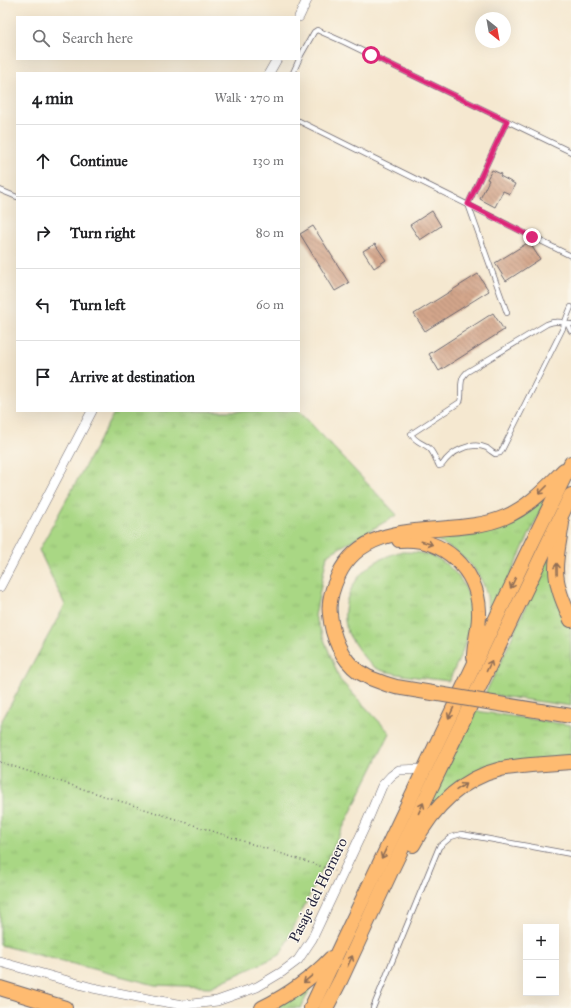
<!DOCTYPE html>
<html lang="en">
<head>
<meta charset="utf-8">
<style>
	body { margin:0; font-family:"IM FELL Great Primer",serif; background:#f6f6f6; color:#202124 }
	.controls { position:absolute; right:12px; bottom:12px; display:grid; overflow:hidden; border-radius:0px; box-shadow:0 4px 16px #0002 }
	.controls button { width:36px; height:36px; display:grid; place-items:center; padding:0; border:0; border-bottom:1px solid #e0e0e0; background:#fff; color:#202124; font:20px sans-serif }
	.compass { position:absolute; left:475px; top:12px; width:36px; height:36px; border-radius:50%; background:#fff; box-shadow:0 4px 16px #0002; rotate:149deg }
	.stop { position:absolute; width:12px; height:12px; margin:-9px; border:3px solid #db2777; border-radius:50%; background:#fff }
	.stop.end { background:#db2777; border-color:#fff; box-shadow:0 1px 4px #0008 }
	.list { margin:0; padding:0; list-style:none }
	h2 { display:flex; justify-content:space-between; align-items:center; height:52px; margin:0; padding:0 16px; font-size:17px }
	h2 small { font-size:13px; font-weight:400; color:#757577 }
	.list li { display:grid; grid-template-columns:26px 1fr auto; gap:12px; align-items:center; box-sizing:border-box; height:72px; padding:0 16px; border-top:1px solid #e0e0e0 }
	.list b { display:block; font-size:15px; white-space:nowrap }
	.list em { font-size:13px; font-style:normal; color:#757577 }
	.icon { flex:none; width:22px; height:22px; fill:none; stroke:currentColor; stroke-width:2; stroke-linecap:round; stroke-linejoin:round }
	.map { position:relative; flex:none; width:571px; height:1008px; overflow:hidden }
	.search { position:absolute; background:#fff; box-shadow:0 4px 16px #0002; left:16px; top:16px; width:284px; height:44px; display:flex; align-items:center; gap:10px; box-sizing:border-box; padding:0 14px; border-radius:0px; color:#757577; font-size:15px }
	.panel { position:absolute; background:#fff; box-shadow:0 4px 16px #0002; left:16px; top:72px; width:284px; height:340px; border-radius:0px }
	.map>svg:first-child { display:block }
</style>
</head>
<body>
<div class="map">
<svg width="571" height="1008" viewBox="0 0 571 1008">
	<defs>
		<pattern id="grass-tufts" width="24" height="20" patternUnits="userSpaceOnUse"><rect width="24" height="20" fill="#a9d784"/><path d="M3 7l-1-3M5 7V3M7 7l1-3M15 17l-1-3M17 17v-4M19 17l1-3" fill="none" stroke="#91b873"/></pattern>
		<pattern id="building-back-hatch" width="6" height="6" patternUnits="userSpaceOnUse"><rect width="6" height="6" fill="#d3a68b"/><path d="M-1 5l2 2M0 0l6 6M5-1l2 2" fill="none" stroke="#ab8773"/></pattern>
	</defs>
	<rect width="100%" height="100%" fill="#fbf7ec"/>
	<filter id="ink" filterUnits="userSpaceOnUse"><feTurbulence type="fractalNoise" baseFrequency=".025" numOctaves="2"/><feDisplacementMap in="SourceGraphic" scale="8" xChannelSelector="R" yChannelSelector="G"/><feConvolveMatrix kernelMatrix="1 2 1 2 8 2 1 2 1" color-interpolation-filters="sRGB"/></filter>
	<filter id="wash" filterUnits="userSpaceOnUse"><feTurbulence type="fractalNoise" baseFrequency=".012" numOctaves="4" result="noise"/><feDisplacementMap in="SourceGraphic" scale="16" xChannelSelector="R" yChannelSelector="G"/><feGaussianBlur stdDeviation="0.9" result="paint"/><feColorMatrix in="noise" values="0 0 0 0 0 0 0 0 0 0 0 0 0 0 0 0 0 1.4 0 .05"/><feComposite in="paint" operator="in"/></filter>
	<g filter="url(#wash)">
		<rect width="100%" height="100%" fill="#f5e8d0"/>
		<g fill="url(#grass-tufts)" stroke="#667c60">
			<polygon points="115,411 299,411 397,515 327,555 315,616 340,680 390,733 280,955 210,987 155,985 0,945 0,724 65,605 39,550"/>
			<path d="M543 498 545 501 490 618C486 611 488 603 487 596 480 567 460 552 434 539 461 537 492 535 516 520 526 514 534 506 543 498Z"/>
			<polygon points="556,540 571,626 571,706 485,694 503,657"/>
			<path d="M399 552C409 552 420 552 430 555 454 564 474 591 471 618 469 640 458 661 449 681 432 679 414 677 397 674 391 672 382 672 376 668 367 663 360 652 354 643 351 639 348 634 347 630 339 605 353 577 374 563 382 558 390 555 399 552Z"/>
			<polygon points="476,711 571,725 571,759 495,768 421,817"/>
			<polygon points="313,982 301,1008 270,1008"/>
		</g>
		<g id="blocks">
			<g fill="url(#building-back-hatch)">
				<polygon points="492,170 501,174 500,176 515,184 510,194 503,191 495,207 480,199 489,180 487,179"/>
				<polygon points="432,211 441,226 420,240 410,225"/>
				<polygon points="313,226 349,283 335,291 300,234"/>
				<polygon points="529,242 540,259 506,281 495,263"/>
				<polygon points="375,244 386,260 374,268 363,251"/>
				<polygon points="478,274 489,291 425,331 414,314"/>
				<polygon points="493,313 504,330 439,371 429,354"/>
			</g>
		</g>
	</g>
	<g filter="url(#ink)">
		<use href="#blocks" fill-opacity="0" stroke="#6c676f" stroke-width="1"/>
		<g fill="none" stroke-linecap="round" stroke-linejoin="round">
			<g stroke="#6c676f" stroke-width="6">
				<g id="service">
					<polyline points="293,73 301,55 314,32 317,30 344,42 571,152"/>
					<polyline points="299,121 571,256"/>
					<polyline points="507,121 468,204 507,313"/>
					<polyline points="0,190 17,197"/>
					<path d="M571 307C568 314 565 321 563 328L503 448 500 453 495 454C492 452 489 450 487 448 471 441 451 451 442 465L439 466C436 460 434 453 429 448 423 443 415 442 411 434L460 402C463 394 459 385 463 377 464 375 466 373 467 372L547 324C552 322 559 321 564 323 567 324 569 325 571 324"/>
					<polyline points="568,325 571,331"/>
					<polyline points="373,1008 439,847 451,837 461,834 478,837 571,854"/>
				</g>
			</g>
			<g stroke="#6c676f" stroke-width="10">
				<g id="minor">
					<polyline points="299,17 307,0"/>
					<polyline points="269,73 277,59"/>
					<polyline points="0,587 92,411"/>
					<polyline points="0,962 93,988 148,999 184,1005 217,1001 257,987 282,972 298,960 312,939 366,824 382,786 391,776 399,770 424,769"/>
				</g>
			</g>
			<g stroke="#6c676f" stroke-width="16">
				<g id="trunk">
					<path d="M562 523C560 538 556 554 556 569 556 587 564 604 571 620"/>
					<path d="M399 540C442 536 478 569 479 611 480 627 474 642 474 657"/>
					<path d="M370 678C366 676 363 674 359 672 341 659 332 636 330 614 328 601 333 587 338 576 367 512 453 540 505 517 529 507 546 488 564 470"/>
					<path d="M413 845C432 809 460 779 501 769 511 767 521 766 531 765 544 764 558 763 571 762"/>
					<polyline points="0,988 65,1008"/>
					<path d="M262 1008C288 995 311 979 331 958"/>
					<polyline points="311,1008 530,547 571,463"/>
					<polyline points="326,1008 341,979 392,869 571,495"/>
				</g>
			</g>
			<polyline stroke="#6c676f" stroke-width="1.5" stroke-dasharray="1 3" stroke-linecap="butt" points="0,762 335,871"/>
			<use href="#service" stroke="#fff" stroke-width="4.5"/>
			<use href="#minor" stroke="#fff" stroke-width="9"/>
			<use href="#trunk" stroke="#febb71" stroke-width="14"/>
			<g stroke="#6c676f" stroke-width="16" stroke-linecap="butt">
				<polyline id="trunk-bridge" points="370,678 386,684 396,687 571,716"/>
			</g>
			<use href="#trunk-bridge" stroke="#febb71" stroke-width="14"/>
		</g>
		<defs><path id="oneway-shaft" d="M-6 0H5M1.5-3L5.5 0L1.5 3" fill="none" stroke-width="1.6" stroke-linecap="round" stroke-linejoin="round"/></defs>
		<g stroke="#906e56">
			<use href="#oneway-shaft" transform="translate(543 490) rotate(135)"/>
			<use href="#oneway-shaft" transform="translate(427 543) rotate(17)"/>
			<use href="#oneway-shaft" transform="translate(557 569) rotate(-91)"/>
			<use href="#oneway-shaft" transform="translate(513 583) rotate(115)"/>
			<use href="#oneway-shaft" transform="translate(489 666) rotate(-65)"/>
			<use href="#oneway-shaft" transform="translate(451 713) rotate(115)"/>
			<use href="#oneway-shaft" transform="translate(461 787) rotate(-34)"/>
			<use href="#oneway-shaft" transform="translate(421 808) rotate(-65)"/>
			<use href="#oneway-shaft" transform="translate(384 853) rotate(116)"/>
			<use href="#oneway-shaft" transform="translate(350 961) rotate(-65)"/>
			<use href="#oneway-shaft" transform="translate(308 979) rotate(140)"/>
		</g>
	</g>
	<g fill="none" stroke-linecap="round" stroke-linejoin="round" filter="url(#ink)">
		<polyline stroke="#db2777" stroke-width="5" points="371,55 507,121 468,204 532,237"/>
	</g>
	<g text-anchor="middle" stroke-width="3" stroke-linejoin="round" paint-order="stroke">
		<g font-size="15" fill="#22223b" stroke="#fbf7ec">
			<text transform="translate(318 890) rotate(-64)" y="5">Pasaje del Hornero</text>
		</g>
	</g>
</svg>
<div class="controls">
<button>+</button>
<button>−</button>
</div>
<svg class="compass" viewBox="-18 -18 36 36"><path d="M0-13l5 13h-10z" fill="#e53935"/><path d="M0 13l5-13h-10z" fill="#757577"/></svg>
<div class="stop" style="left:371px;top:55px"></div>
<div class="stop end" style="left:532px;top:237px"></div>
<div class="search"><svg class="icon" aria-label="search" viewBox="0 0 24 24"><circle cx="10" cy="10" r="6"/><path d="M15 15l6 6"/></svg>Search here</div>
<section class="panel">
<h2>4 min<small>Walk · 270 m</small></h2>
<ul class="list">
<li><svg class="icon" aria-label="ahead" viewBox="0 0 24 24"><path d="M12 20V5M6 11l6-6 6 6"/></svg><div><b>Continue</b></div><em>130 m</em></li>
<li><svg class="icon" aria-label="right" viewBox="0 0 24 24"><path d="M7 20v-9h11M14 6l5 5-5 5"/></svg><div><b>Turn right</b></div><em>80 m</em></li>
<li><svg class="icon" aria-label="left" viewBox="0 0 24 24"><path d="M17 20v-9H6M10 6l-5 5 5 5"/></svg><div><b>Turn left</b></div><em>60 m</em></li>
<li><svg class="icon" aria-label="arrive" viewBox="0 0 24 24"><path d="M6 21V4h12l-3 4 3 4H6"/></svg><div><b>Arrive at destination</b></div></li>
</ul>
</section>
</div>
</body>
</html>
